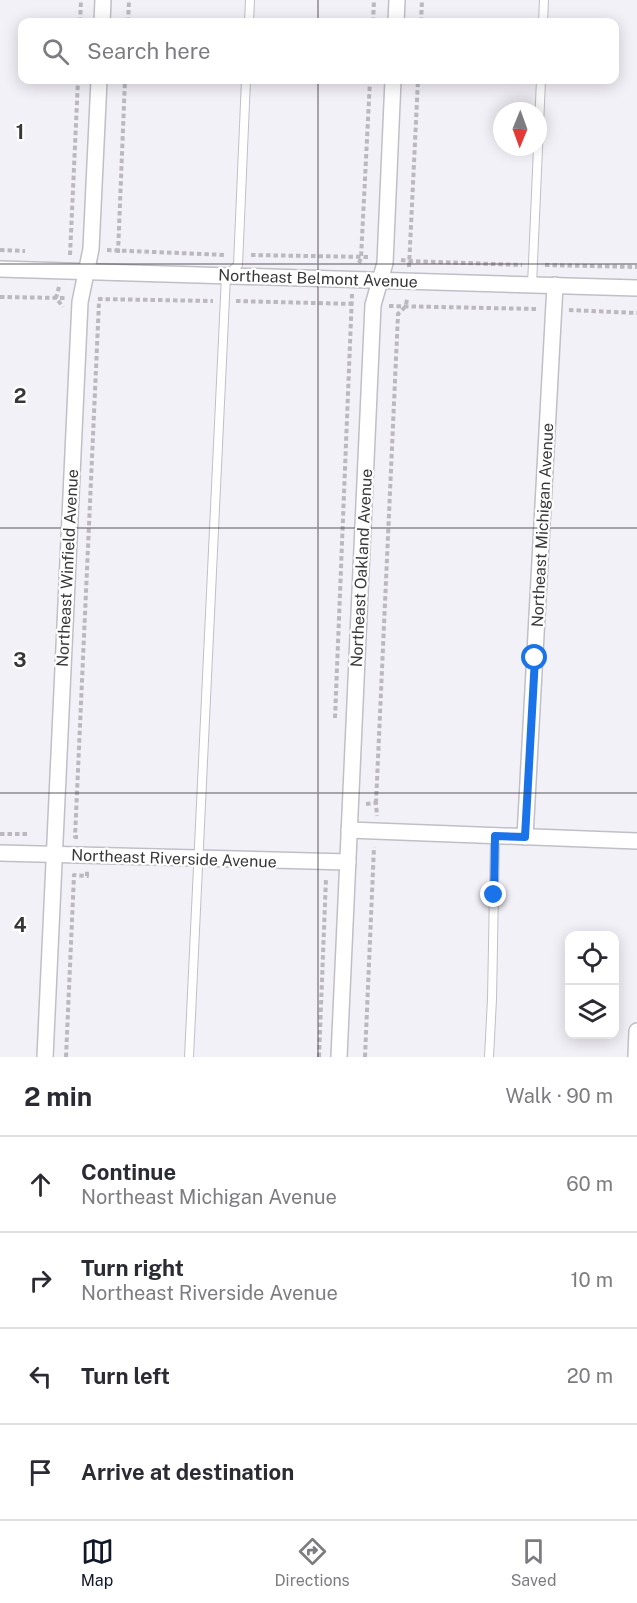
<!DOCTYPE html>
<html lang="en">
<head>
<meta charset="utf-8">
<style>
	body { margin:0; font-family:"Public Sans",sans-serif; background:#f2f2f3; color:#2b2b33 }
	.controls { position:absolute; right:18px; bottom:18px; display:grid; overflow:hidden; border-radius:12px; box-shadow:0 3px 15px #0003 }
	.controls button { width:54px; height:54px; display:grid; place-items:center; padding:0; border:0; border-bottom:2px solid #e1e1e2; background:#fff; color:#2b2b33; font:30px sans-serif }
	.compass { position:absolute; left:493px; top:102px; width:54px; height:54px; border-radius:50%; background:#fff; box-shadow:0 3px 15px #0003; rotate:181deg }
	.stop { position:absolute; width:18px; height:18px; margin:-14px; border:4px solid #1a73e8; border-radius:50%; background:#fff }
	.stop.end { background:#1a73e8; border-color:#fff; box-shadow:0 2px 6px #0008 }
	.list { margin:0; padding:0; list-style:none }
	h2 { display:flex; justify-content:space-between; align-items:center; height:78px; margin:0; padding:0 24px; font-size:26px }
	h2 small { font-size:20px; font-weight:400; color:#7c7c81 }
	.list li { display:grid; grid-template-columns:39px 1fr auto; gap:18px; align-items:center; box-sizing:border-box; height:96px; padding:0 24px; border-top:2px solid #e1e1e2 }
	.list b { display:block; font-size:22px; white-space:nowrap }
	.list p { margin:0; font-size:20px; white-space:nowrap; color:#7c7c81 }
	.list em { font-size:20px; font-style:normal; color:#7c7c81 }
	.icon { flex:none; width:33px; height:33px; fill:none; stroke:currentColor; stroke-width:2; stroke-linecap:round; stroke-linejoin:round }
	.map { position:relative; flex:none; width:637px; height:1057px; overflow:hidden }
	.search { position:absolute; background:#fff; box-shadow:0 3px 15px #0003; left:18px; right:18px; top:18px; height:66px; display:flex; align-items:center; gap:15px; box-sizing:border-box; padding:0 21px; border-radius:12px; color:#7c7c81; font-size:22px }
	.sheet { height:462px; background:#fff }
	nav { display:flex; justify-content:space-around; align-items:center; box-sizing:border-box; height:84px; border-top:2px solid #e1e1e2; background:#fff; font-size:16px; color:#7c7c81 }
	nav a { display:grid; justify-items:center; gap:3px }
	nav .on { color:#111827 }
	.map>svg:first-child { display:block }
</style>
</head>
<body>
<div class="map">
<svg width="637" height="1057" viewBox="0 0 637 1057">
	<rect width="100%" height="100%" fill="#f3f1f8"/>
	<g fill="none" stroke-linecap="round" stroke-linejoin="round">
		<g stroke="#c1bfc6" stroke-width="10">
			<g id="service">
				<polyline points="249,22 250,0"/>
				<polyline points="543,22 544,0"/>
				<polyline points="532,285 541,80"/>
				<polyline points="189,1057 226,276 238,265 246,80"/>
				<polyline points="489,1057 492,999 495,836"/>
			</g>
		</g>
		<g stroke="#c1bfc6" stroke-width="18">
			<g id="minor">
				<polyline points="102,22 103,0"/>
				<polyline points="396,22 397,0"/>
				<polyline points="0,269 637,288"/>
				<polyline points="349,830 637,841"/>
				<polyline points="525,837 555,285"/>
				<polyline points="0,853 348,862"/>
				<polyline points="45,1057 80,302 91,249 99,80"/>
				<polyline points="339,1057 373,305 385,263 393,80"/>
				<polyline points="636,1057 637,1031"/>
			</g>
		</g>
		<g stroke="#bbb9bf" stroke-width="4" stroke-dasharray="4.5 3" stroke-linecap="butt">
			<polyline points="80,22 81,0"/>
			<polyline points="128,22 129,0"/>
			<polyline points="373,22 374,0"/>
			<polyline points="421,22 422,0"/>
			<polyline points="0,250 25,251"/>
			<polyline points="107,250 226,255"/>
			<polyline points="118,253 125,80"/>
			<polyline points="70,255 78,80"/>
			<polyline points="251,255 370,257"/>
			<polyline points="401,260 409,261 522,265"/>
			<polyline points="359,263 361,258 370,80"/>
			<polyline points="545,265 637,267"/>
			<polyline points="409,267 418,80"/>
			<polyline points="59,287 56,298 63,307"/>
			<polyline points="0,297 66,298"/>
			<polyline points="98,299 213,301"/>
			<polyline points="236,301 354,304"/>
			<polyline points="389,306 537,309"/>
			<polyline points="569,310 637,313"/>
			<polyline points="335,718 352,294"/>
			<polyline points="376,803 398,314 406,306 407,298"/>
			<polyline points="366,804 376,803 377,816"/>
			<polyline points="0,834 30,834"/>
			<polyline points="78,837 75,837 99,302"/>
			<polyline points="66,1057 74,875 87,876 87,871"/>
			<polyline points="319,1057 326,878"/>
			<polyline points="365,1057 374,847"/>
		</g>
		<use href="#service" stroke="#fff" stroke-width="8"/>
		<use href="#minor" stroke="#fff" stroke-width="15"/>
	</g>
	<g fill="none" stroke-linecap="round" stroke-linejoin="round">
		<polyline stroke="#1a73e8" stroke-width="8" points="494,895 495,836 525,837 535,658"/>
	</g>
	<path fill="none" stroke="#38373a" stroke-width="1.5" stroke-opacity="0.55" d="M318 0V22M318 80V1057M0 264H637M0 528H637M0 793H637"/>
	<g text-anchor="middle" stroke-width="4.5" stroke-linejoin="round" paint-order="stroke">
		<g font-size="16" fill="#38373a" stroke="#fff">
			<text transform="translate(318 278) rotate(2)" y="6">Northeast Belmont Avenue</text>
			<text transform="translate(542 525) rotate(-87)" y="6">Northeast Michigan Avenue</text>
			<text transform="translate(67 568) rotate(-87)" y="6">Northeast Winfield Avenue</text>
			<text transform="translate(361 568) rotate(-87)" y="6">Northeast Oakland Avenue</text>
			<text transform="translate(174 858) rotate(2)" y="6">Northeast Riverside Avenue</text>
		</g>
	</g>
	<g font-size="20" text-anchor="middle" font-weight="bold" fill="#38373a" stroke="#fff" stroke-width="4.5" stroke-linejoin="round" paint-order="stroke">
		<text x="20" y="139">1</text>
		<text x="20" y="403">2</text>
		<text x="20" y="667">3</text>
		<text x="20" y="932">4</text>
	</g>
</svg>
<div class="controls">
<button><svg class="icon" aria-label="locate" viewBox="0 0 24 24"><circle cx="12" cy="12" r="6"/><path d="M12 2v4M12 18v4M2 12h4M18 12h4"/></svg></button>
<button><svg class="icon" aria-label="layers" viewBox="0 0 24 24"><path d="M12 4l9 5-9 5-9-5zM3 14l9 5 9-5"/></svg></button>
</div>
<svg class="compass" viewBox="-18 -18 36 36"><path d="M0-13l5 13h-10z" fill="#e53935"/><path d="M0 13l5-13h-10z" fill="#7c7c81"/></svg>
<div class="stop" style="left:535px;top:658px"></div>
<div class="stop end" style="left:494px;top:895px"></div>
<div class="search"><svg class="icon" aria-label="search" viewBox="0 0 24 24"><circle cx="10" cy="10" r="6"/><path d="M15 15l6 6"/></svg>Search here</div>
</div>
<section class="sheet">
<h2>2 min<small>Walk · 90 m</small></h2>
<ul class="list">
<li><svg class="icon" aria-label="ahead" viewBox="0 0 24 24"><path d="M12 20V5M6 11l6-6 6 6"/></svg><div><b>Continue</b><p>Northeast Michigan Avenue</p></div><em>60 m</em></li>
<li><svg class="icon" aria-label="right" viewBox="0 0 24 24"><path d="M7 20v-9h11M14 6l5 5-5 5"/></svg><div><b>Turn right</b><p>Northeast Riverside Avenue</p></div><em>10 m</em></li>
<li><svg class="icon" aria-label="left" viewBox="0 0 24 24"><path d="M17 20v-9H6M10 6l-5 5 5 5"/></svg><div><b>Turn left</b></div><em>20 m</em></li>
<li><svg class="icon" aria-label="arrive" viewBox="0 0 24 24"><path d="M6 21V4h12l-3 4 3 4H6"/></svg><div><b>Arrive at destination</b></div></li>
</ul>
</section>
<nav>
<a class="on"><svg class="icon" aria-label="map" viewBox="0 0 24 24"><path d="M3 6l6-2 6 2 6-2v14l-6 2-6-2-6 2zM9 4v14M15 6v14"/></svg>Map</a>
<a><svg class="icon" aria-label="directions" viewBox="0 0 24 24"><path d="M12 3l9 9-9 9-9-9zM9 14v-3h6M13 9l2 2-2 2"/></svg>Directions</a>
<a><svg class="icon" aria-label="saved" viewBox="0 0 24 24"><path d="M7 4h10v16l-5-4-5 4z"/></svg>Saved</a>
</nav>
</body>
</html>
